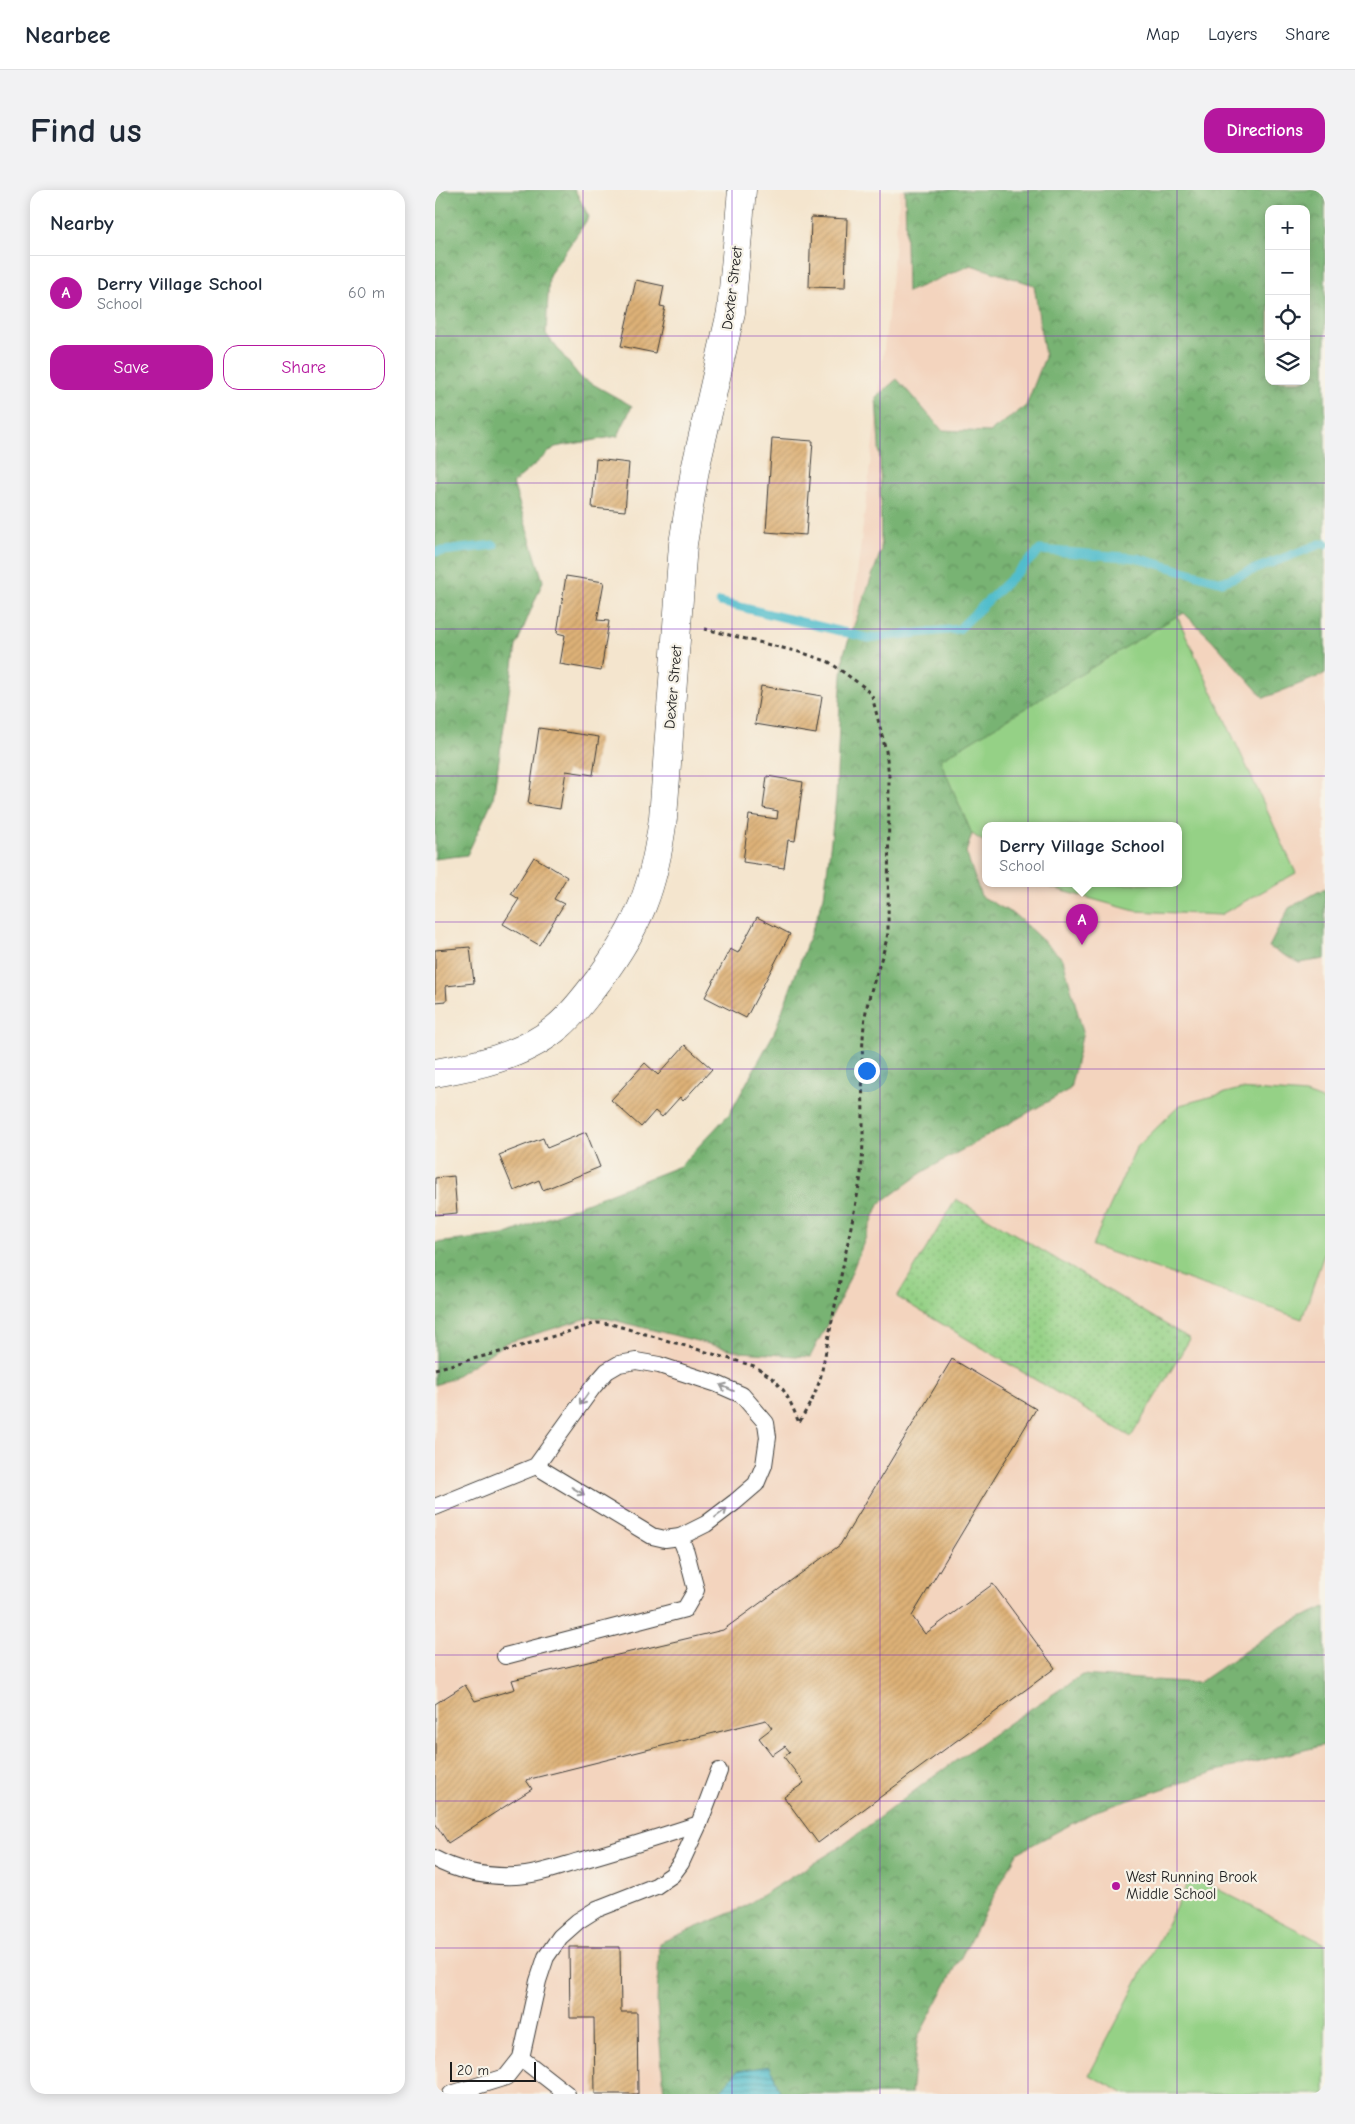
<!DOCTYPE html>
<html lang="en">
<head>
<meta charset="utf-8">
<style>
	body { margin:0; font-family:"Comic Neue",sans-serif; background:#f2f2f3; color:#1f2937 }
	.controls { position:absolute; right:15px; top:15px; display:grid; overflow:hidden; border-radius:10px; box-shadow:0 2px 12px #0003 }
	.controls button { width:45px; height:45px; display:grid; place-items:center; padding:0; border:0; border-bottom:1px solid #e0e1e3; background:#fff; color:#1f2937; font:25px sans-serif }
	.scale { position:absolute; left:15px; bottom:12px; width:86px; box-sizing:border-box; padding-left:5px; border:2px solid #1c1c1c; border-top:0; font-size:14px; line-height:18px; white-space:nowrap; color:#1c1c1c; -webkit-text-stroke:4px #f7f3e8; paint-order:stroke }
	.you { position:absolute; left:431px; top:880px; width:18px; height:18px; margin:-12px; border:4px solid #fff; border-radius:50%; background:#1a73e8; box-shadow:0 0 0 8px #1a73e833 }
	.badge { display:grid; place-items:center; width:32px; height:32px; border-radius:50%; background:#b5179e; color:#fff; font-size:16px; font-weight:700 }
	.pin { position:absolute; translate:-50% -41px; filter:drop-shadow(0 1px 2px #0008) }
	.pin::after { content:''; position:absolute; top:26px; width:18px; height:15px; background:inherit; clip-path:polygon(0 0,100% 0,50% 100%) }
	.popup { position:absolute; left:547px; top:632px; width:200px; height:65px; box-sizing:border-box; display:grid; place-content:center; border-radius:10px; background:#fff; filter:drop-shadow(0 1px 4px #0005); font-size:16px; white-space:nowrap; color:#747a83 }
	.popup b { font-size:19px; color:#1f2937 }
	.popup::after { content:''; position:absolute; left:50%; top:100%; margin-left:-10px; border:10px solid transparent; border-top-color:#fff }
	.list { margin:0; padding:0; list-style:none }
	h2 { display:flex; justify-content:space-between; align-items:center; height:65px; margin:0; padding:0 20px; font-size:21px }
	h2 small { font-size:16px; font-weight:400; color:#747a83 }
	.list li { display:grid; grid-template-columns:32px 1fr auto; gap:15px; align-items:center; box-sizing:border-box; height:75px; padding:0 20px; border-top:1px solid #e0e1e3 }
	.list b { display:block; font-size:19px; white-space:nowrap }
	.list p { margin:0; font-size:16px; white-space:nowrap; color:#747a83 }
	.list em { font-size:16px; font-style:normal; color:#747a83 }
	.actions { display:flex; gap:10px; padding:15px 20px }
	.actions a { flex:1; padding:11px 0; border:1px solid #b5179e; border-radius:15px; text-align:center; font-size:18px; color:#b5179e }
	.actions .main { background:#b5179e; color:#fff }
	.icon { flex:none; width:28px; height:28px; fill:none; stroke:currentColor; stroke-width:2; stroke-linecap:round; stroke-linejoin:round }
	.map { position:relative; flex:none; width:890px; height:1904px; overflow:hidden; border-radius:15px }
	header { display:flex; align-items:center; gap:30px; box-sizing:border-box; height:70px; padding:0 25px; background:#fff; border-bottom:1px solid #e0e1e3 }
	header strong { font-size:24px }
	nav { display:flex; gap:28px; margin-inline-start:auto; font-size:18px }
	.intro { display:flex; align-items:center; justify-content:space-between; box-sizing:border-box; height:120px; padding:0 30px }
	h1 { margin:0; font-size:35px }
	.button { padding:12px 22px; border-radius:15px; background:#b5179e; color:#fff; font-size:18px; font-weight:700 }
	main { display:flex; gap:30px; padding:0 30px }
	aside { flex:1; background:#fff; border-radius:15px; box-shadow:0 2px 12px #0003 }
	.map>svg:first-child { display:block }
</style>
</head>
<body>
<header>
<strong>Nearbee</strong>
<nav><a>Map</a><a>Layers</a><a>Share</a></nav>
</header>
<div class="intro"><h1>Find us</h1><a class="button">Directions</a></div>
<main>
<aside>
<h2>Nearby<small></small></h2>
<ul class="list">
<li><span class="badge">A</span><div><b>Derry Village School</b><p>School</p></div><em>60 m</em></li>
</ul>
<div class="actions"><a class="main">Save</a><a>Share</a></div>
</aside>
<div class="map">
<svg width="890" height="1904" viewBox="0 0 890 1904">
	<defs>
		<pattern id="forest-crowns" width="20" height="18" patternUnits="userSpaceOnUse" patternTransform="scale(1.25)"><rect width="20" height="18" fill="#78b373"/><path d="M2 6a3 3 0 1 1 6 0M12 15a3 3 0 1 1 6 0" fill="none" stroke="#62915e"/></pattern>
		<pattern id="park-dots" width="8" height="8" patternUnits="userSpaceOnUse" patternTransform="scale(1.25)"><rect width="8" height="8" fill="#95d186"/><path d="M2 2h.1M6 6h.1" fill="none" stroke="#80b373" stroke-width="1.8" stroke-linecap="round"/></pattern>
		<pattern id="water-rules" width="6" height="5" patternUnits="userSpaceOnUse" patternTransform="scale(1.25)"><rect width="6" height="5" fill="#51bdcc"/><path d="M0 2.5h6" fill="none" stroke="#4299a5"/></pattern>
		<pattern id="building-hatch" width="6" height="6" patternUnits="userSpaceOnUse" patternTransform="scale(1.25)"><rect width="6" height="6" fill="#ddb177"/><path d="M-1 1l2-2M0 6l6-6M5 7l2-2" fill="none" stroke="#bd9866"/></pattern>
	</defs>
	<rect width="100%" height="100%" fill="#f7f3e8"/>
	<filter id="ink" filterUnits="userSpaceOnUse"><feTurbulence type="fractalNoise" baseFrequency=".02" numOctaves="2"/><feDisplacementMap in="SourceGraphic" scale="10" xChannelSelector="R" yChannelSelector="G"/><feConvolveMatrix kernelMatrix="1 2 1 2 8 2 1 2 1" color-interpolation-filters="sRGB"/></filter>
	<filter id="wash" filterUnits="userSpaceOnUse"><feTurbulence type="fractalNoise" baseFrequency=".0096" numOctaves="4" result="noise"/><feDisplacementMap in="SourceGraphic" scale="20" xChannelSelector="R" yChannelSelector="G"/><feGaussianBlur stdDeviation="1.12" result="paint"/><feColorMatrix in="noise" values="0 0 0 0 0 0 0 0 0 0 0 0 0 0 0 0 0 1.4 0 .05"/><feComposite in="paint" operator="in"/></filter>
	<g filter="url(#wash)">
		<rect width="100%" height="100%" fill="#f4e5ce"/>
		<path fill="#f3d4be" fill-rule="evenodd" d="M465 0H890V1904H0V1075L391 1142 416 436 453 125ZM834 19H871V191H834ZM551 636H743V694H551Z"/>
		<g fill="url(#forest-crowns)" stroke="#4a6848" fill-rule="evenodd">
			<polygon points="0,0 140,0 154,27 114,85 111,144 145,187 197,216 183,246 120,257 78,293 108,391 81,456 58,609 32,665 0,669"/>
			<path d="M470 0H890V484L829 508 777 450 749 423 506 570 537 644 531 662 546 706 580 725 628 769 648 842 635 899 488 982 444 1014 408 1104 375 1167 306 1162 174 1129 156 1127 71 1153 16 1189 0 1195V1053L69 1045 245 976 295 923 339 843 389 707 401 609 405 510 409 463 446 361 445 272 441 207 462 189 507 240 555 242 591 216 610 167 599 95 536 75 472 102ZM834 19H871V191H834Z"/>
			<polygon points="890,698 890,769 864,773 834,757 854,718"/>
			<polygon points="890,1417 890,1555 782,1581 661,1621 582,1663 482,1849 476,1904 229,1904 222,1814 224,1753 305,1719 408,1655 495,1589 577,1531 647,1485 763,1493 844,1438"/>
		</g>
		<polygon fill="url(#park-dots)" stroke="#587651" points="521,1009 755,1149 696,1247 462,1107"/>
		<g fill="#95d186" stroke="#587651">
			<polygon points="742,426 861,683 785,725 700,721 614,697 610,694 743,694 743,636 551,636 551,653 537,644 505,570"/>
			<polygon points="805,899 871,904 890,911 890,1061 867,1129 657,1056 701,958 745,915"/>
			<polygon points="757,1686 890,1754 890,1904 691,1904 654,1885"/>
		</g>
		<polygon fill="url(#water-rules)" stroke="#366c74" points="335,1876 346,1904 283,1904 302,1881"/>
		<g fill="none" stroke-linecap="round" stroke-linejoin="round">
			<g stroke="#51bdcc" stroke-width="9">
				<polyline points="0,362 59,355"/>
				<polyline points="285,412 433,448 524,439 605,360 702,368 787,392 885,354 890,354"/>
			</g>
		</g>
		<g id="blocks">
			<g fill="url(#building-hatch)">
				<polygon points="376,27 412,29 410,98 374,97"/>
				<polygon points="201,90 229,96 225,116 230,117 220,163 186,156"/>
				<polygon points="337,248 378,251 371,345 331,342"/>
				<polygon points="161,269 194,273 190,321 157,318"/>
				<polygon points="131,386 169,392 162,430 174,431 166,481 125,474 130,445 122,443"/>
				<polygon points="326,496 387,506 381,544 320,534"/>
				<polygon points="104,538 164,547 158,585 131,581 125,619 93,614"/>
				<polygon points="332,586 368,592 360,651 353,650 349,678 308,672 314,625 342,629 343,621 328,618"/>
				<polygon points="99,667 132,687 119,709 129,714 104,755 68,734 84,709 76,704"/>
				<polygon points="322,727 355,744 311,828 270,807 295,759 303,763"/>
				<polygon points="35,757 39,793 11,796 12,811 0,812 0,760"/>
				<polygon points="250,855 277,879 248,911 245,907 227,927 220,921 206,937 176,910 210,873 223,885"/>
				<polygon points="151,942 165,977 108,1000 104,990 79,1001 64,965 108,948 112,958"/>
				<polygon points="19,986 22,1023 0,1025 0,988"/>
				<polygon points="517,1169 601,1219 477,1426 490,1444 558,1394 620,1478 383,1653 349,1607 369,1593 349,1567 355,1562 350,1556 337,1565 324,1548 337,1538 331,1530 91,1590 97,1599 13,1653 0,1633 0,1514 30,1495 40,1511 80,1499 77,1490 288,1440 405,1355"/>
				<polygon points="134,1757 185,1757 186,1822 202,1822 203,1904 160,1904 159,1828 135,1828"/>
			</g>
		</g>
	</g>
	<g filter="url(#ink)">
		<use href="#blocks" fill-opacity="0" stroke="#3c3a37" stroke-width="1"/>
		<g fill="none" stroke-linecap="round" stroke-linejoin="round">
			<g stroke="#3c3a37" stroke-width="18">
				<g id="service">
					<polyline points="0,1317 101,1276 158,1197 172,1181 184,1174 201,1171 224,1175 282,1194 307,1205 331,1233 333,1247 329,1275 321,1294 300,1312 271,1334 245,1347 230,1349 217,1346 101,1276"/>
					<polyline points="70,1466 250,1419 261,1400 251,1362 245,1347"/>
					<path d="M0 1669C24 1682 53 1687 81 1686 102 1685 124 1677 144 1671 184 1660 224 1647 264 1634L284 1581"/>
					<polyline points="86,1868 132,1904"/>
					<polyline points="16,1904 71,1887 86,1868 103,1791 111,1767 125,1747 143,1731 162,1719 221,1696 237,1685 246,1673 264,1634"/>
				</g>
			</g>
			<g stroke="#3c3a37" stroke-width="29">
				<path id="minor" d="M0 883C40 876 87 866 120 839 137 826 150 807 163 791 205 734 219 698 228 628L248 354 260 280 296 122 307 0"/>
			</g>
			<path stroke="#3c3a37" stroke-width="3" stroke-dasharray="4 4" stroke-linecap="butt" d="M0 1179 76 1159 162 1133 176 1134 319 1176C348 1193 352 1203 364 1233L378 1208 385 1190 425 992C432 940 424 888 429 835 432 803 447 774 453 743L454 586 451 561 437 506 429 497 394 472 368 463 270 439"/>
			<use href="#service" stroke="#fff" stroke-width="16"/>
			<use href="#minor" stroke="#fff" stroke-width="28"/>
		</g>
		<defs><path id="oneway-shaft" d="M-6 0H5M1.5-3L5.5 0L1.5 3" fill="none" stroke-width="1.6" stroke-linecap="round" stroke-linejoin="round" transform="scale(1.25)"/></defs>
		<g stroke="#999">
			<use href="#oneway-shaft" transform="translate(292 1198) rotate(-156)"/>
			<use href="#oneway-shaft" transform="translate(149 1209) rotate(125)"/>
			<use href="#oneway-shaft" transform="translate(143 1301) rotate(31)"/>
			<use href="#oneway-shaft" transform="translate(286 1323) rotate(-37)"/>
		</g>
	</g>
	<path fill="none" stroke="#7b2cbf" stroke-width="1" stroke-opacity="0.55" d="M148 0V1904M297 0V1904M445 0V1904M593 0V1904M742 0V1904M0 146H834M871 146H890M0 293H890M0 439H890M0 586H890M0 732H890M0 879H890M0 1025H890M0 1172H890M0 1318H890M0 1465H890M0 1611H890M0 1758H890"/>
	<circle fill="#b5179e" stroke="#f7f3e8" stroke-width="2" cx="681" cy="1696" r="5"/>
	<g text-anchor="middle" stroke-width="4.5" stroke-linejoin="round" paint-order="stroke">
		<g font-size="15" fill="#1c1c1c" stroke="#f7f3e8">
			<text transform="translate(297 98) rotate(-83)" y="5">Dexter Street</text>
			<text transform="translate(238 497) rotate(-85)" y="5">Dexter Street</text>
		</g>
		<g font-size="15" fill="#1c1c1c" stroke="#f7f3e8" text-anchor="start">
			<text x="691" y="1692">West Running Brook<tspan x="691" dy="17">Middle School</tspan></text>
		</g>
	</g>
</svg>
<div class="controls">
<button>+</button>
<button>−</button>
<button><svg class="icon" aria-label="locate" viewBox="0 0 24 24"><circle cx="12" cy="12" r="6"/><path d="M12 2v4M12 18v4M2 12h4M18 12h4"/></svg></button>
<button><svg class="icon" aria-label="layers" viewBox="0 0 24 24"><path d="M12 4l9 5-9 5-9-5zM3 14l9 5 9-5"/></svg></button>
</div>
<div class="scale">20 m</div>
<div class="you"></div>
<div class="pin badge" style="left:647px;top:755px">A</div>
<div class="popup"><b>Derry Village School</b>School</div>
</div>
</main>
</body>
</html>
